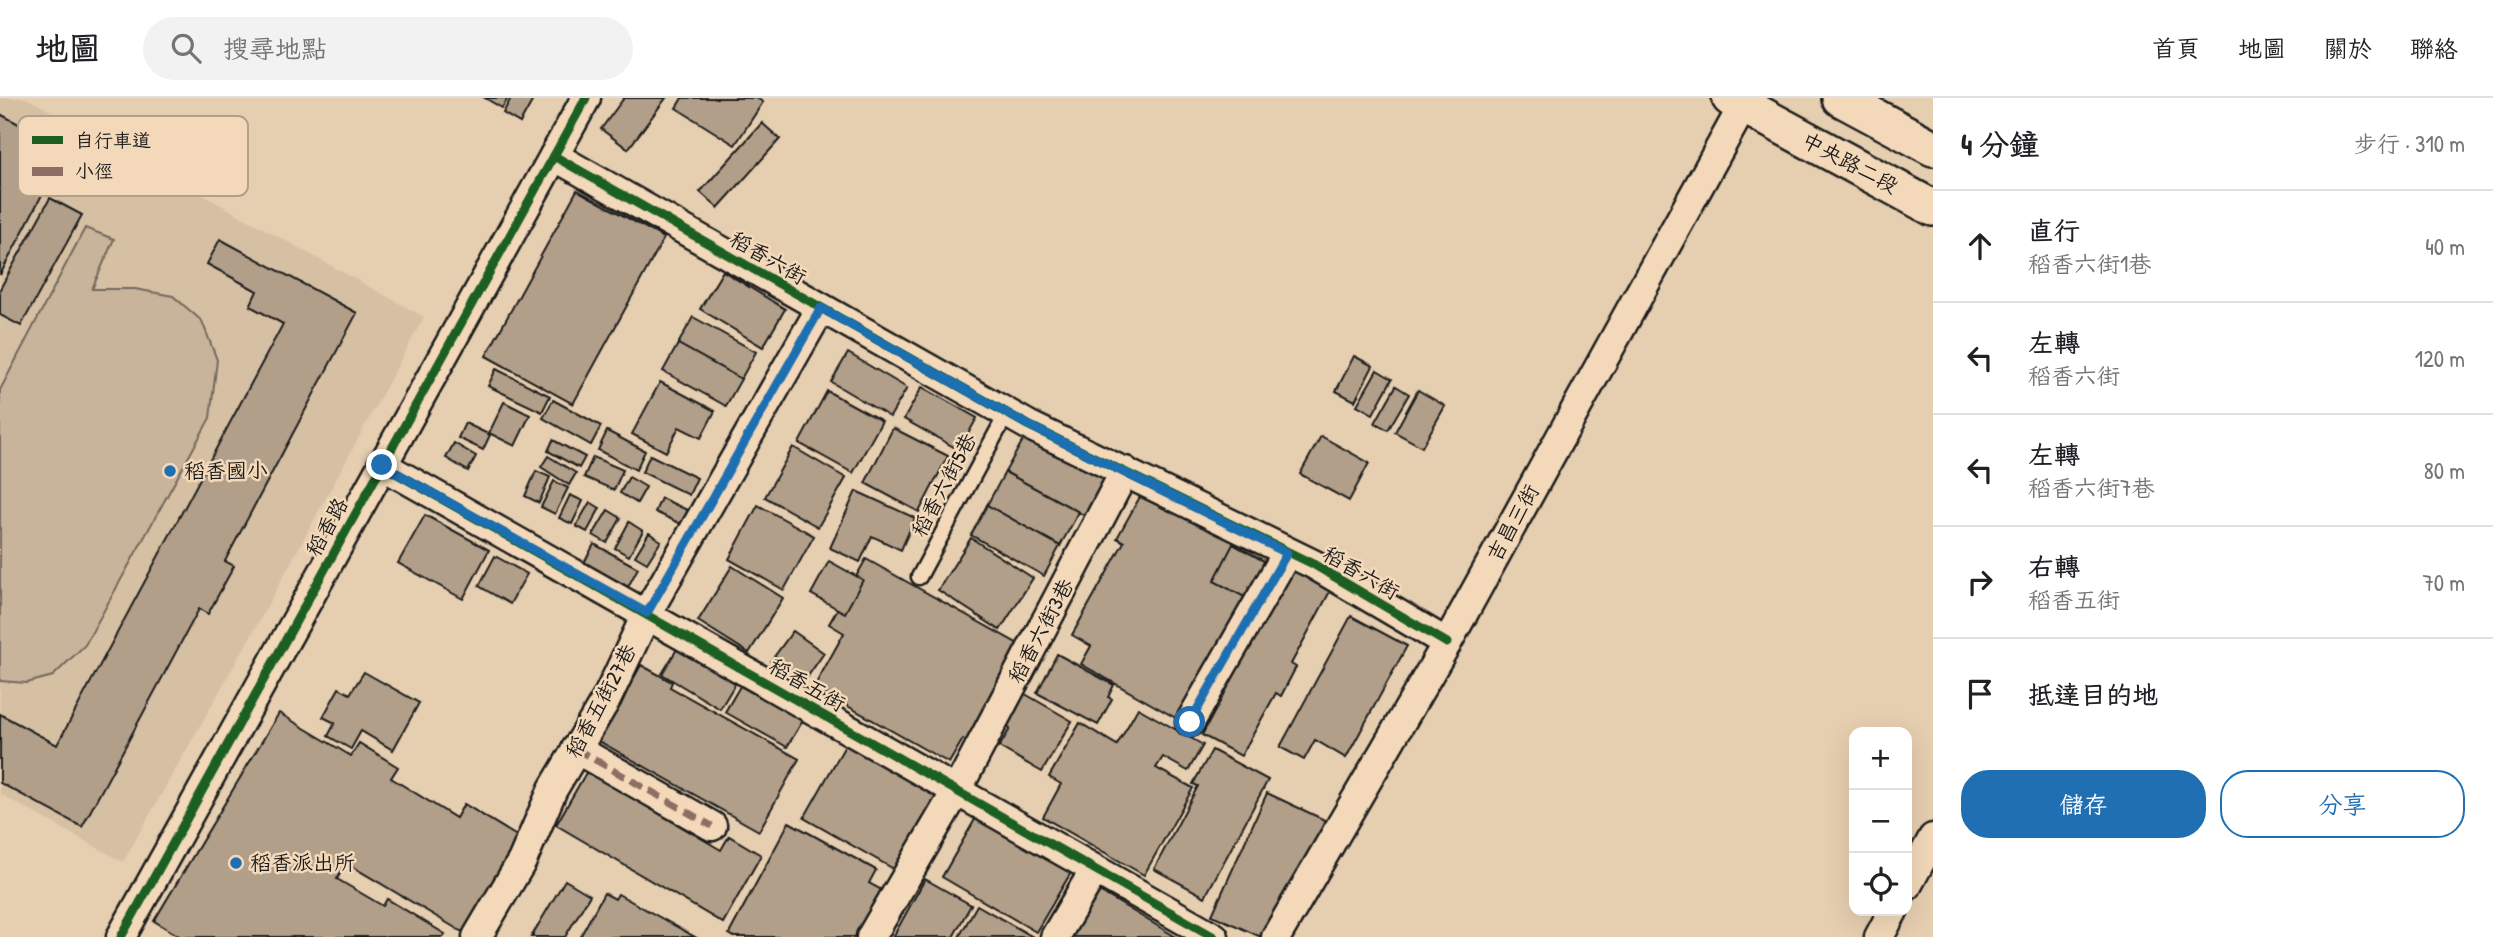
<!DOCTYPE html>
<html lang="zh-TW">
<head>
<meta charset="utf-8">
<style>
	body { margin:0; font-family:"Patrick Hand","LXGW WenKai TC",sans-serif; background:#f2f2f2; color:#202124 }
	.controls { position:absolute; right:21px; bottom:21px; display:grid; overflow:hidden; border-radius:14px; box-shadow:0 7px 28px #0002 }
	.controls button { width:63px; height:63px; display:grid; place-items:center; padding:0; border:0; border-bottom:2px solid #e0e0e0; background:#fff; color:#202124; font:35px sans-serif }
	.stop { position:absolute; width:21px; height:21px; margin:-16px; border:5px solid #1f6fb2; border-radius:50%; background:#fff }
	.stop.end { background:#1f6fb2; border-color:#fff; box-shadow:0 2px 7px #0008 }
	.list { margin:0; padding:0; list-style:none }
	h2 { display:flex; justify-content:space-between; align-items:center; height:91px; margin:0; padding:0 28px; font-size:30px }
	h2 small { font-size:23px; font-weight:400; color:#757577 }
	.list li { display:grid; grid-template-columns:46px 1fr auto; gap:21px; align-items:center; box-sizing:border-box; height:112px; padding:0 28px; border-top:2px solid #e0e0e0 }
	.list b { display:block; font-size:26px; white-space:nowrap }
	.list p { margin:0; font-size:23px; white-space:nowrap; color:#757577 }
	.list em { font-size:23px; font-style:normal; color:#757577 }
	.actions { display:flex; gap:14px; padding:21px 28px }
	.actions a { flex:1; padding:16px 0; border:2px solid #1f6fb2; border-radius:28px; text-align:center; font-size:24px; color:#1f6fb2 }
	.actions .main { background:#1f6fb2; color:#fff }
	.icon { flex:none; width:38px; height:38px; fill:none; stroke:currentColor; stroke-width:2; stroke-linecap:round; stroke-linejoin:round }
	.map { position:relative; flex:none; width:1933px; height:839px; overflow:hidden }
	header { display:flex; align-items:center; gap:42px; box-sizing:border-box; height:98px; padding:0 35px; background:#fff; border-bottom:2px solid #e0e0e0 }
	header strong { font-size:33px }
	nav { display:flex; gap:38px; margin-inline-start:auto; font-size:24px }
	.search { width:490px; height:63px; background:#f2f2f2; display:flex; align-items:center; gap:18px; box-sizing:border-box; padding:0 24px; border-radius:38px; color:#757577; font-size:26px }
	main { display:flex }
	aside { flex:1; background:#fff }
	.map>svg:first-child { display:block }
</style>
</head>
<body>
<header>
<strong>地圖</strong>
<div class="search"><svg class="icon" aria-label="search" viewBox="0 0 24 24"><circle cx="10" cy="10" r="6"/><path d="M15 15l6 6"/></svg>搜尋地點</div>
<nav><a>首頁</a><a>地圖</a><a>關於</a><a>聯絡</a></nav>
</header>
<main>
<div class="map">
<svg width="1933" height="839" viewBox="0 0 1933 839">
	<rect width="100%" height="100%" fill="#e6ceb0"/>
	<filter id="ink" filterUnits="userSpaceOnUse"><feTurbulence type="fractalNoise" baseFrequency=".0143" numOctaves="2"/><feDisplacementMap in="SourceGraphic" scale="14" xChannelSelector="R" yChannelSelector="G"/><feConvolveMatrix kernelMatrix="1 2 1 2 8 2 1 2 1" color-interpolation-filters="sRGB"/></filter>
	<g filter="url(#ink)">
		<polygon fill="#d6c0a4" points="0,0 27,0 424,219 257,527 123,764 0,696"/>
		<polygon fill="#c8b39b" stroke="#72685c" stroke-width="2" points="85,130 114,141 92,191 135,191 173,198 202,223 217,262 210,320 85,547 53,578 27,585 0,583 0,292"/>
		<g fill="#b19f89" stroke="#1c1c1c" stroke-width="2">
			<polygon points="485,0 508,0 502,10"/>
			<polygon points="511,0 534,0 520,25 503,15"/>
			<polygon points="624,0 666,0 628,51 601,31"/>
			<polygon points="682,0 756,0 763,4 735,47 676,10"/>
			<polygon points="0,16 66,51 0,177"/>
			<polygon points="762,25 780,41 718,110 700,94"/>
			<polygon points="577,92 664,140 573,306 486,258"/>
			<polygon points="50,100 82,117 21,228 0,217 0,191"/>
			<polygon points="220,141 357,215 225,463 234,468 208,516 199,511 82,729 0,685 0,616 57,647 283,226 250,208 257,193 207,166"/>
			<polygon points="723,173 785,211 763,249 700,211"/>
			<polygon points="693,219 756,254 741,281 678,246"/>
			<polygon points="678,246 741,281 726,308 663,273"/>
			<polygon points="848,255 907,290 890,319 831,284"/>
			<polygon points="1354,258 1373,268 1355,303 1336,293"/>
			<polygon points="496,271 550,298 542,314 488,288"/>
			<polygon points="1377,272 1392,281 1373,316 1357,307"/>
			<polygon points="660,284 715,313 701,340 679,329 666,354 632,336"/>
			<polygon points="1396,288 1409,296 1388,332 1375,325"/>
			<polygon points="922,289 977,320 959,352 904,321"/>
			<polygon points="1418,292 1445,308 1422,349 1395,334"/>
			<polygon points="827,293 882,323 853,375 799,345"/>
			<polygon points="553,302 601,328 591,347 543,320"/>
			<polygon points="504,304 530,317 515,348 489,335"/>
			<polygon points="465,325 490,337 483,352 458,340"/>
			<polygon points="893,330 948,358 919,414 865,385"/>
			<polygon points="607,333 645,353 636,372 598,352"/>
			<polygon points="1027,335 1106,379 1085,418 1005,374"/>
			<polygon points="1321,338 1369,365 1349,403 1300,376"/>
			<polygon points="553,342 585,359 579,370 548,353"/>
			<polygon points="454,345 476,358 468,373 446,360"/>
			<polygon points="793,349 846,380 818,429 765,399"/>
			<polygon points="650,357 697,380 689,397 642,374"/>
			<polygon points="548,358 576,375 569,387 541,369"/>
			<polygon points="593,359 623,372 614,392 584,379"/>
			<polygon points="536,373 550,379 539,405 525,398"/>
			<polygon points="1005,374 1079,414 1060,448 987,407"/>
			<polygon points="629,379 646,389 637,405 620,395"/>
			<polygon points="554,383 568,390 555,416 541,409"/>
			<polygon points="1146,388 1271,459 1181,623 1081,566 1091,548 1072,537 1124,444 1117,440"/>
			<polygon points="856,393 915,420 901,452 872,438 860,464 830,450"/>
			<polygon points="570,397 583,403 572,426 559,420"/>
			<polygon points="661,400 696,416 690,430 655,414"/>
			<polygon points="590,404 600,410 587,434 576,428"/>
			<polygon points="758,407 814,438 784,492 729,461"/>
			<polygon points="987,407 1060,448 1044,478 971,437"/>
			<polygon points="608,412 621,420 607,445 593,437"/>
			<polygon points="425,417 489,452 463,501 398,465"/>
			<polygon points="629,424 643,433 629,458 615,450"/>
			<polygon points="649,435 661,443 647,465 635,458"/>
			<polygon points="971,440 1033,480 1000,532 938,492"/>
			<polygon points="594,446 638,470 628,489 584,465"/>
			<polygon points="1233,446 1273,468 1254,504 1214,483"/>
			<polygon points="495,458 527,476 510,506 479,488"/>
			<polygon points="866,461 1020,547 972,646 963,641 949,665 814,589 844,535 829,526"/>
			<polygon points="829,463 863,482 845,515 811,496"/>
			<polygon points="1295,465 1334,486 1291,566 1296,569 1281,598 1276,595 1241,658 1202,637"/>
			<polygon points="732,468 783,500 749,555 698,523"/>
			<polygon points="1351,518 1407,548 1346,660 1315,642 1304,662 1280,649"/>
			<polygon points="793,533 824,555 803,585 771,563"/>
			<polygon points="680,546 738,581 720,611 662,576"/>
			<polygon points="1057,556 1114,587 1108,599 1112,601 1098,627 1037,595"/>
			<polygon points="641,567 672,584 670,589 799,661 759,733 599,643"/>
			<polygon points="364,574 419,605 393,652 361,633 351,651 328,638 335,625 323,619 339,590 350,596"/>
			<polygon points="743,583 805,619 787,649 725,614"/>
			<polygon points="1020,593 1072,623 1042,674 999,649 1010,631 1001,625"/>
			<polygon points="1138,610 1203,647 1188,673 1163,659 1156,670 1193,690 1144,777 1043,719 1061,686 1049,679 1080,625 1117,647"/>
			<polygon points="279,615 351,658 359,645 398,669 391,680 456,720 464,706 525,743 469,838 346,765 337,781 383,808 387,801 445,836 443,839 181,839 154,823"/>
			<polygon points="847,644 941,698 899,774 804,720"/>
			<polygon points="1212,652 1268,682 1205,799 1154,771 1198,688 1193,686"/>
			<polygon points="591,666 634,691 629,698 721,752 729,738 761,757 723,825 556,727"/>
			<polygon points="1267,695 1331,725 1269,839 1261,839 1212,817"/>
			<polygon points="978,716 1073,771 1036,834 942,779"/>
			<polygon points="789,724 876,772 869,785 887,795 863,839 734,839 729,836"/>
			<polygon points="925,781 971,807 953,839 893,839"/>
			<polygon points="565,782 590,797 565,839 531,839"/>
			<polygon points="1094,790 1176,839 1065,839"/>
			<polygon points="604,795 615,801 618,796 695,839 580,839"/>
			<polygon points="977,807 1033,839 959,839"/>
		</g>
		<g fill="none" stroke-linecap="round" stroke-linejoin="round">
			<g stroke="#1c1c1c" stroke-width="19">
				<polyline id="service" points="919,479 1007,315"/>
			</g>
			<g stroke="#1c1c1c" stroke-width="33">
				<g id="minor">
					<polyline points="554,58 1028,327 1313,466 1447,545"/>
					<polyline points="382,367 1214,839"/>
					<polyline points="1190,624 1287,455"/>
					<polyline points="576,651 712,728"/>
					<polyline points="1907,788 1933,740"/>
					<polyline points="121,839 586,0"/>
					<polyline points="477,839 522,763 553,691 607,600 647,515 821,210"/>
					<polyline points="871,839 957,692 1125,373"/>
					<polyline points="1055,839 1094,773"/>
					<polyline points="1276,839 1447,545 1743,8"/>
					<polyline points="1879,839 1893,813"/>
				</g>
			</g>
			<g stroke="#1c1c1c" stroke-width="40">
				<g id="tertiary">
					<polyline points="1730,0 1933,110"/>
					<polyline points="1840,0 1933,50"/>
				</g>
			</g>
			<use href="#service" stroke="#f3d9ba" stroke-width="14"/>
			<use href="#minor" stroke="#f3d9ba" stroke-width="28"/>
			<use href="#tertiary" stroke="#f3d9ba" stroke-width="35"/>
			<polyline stroke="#8d6e63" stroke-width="7" stroke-dasharray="14 7" stroke-linecap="butt" points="576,651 712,728"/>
			<g stroke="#f3d9ba" stroke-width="13">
				<g id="cycleway">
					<polyline points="554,58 1028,327 1313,466 1447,545"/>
					<polyline points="382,367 1214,839"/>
					<polyline points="121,839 586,0"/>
				</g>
			</g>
			<use href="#cycleway" stroke="#1b5e20" stroke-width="9"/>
		</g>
	</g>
	<g fill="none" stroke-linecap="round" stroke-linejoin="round" filter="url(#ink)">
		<polyline stroke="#1f6fb2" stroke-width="9" points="382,367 647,515 821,210 1028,327 1287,455 1190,624"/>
	</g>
	<g fill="#1f6fb2" stroke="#f3d9ba" stroke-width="2.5">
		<circle cx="170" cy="373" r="7"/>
		<circle cx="236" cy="765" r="7"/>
	</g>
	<g text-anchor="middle" stroke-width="5" stroke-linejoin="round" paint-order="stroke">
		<g font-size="21" fill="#1c1c1c" stroke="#f3d9ba">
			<text transform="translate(1850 65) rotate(28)" y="7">中央路二段</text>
			<text transform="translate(768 160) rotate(30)" y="7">稻香六街</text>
			<text transform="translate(944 387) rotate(-62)" y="7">稻香六街5巷</text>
			<text transform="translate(1513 425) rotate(-61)" y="7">吉昌三街</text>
			<text transform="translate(327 429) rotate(-61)" y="7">稻香路</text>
			<text transform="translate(1361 475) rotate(30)" y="7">稻香六街</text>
			<text transform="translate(1041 533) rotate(-62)" y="7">稻香六街3巷</text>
			<text transform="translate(807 587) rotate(30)" y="7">稻香五街</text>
			<text transform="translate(601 603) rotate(-62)" y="7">稻香五街27巷</text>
		</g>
		<g font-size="21" fill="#1c1c1c" stroke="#f3d9ba" text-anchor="start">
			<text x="184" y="380">稻香國小</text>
			<text x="250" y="772">稻香派出所</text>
		</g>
	</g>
	<rect x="18" y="18" width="230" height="80" rx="10" fill="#f3d9ba" stroke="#b2a08b" stroke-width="2"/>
	<rect x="32" y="38" width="31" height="8" fill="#1b5e20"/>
	<rect x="32" y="69" width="31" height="9" fill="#8d6e63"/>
	<g font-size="19" fill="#1c1c1c">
		<text x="75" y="49">自行車道</text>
		<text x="75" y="80">小徑</text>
	</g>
</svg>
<div class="controls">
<button>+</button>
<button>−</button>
<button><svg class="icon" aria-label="locate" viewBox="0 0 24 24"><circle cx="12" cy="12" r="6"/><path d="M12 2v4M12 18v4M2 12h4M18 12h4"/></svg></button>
</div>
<div class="stop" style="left:1190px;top:624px"></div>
<div class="stop end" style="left:382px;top:367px"></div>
</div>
<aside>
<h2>4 分鐘<small>步行 · 310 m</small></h2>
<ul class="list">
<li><svg class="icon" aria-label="ahead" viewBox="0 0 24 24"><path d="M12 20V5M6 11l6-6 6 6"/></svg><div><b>直行</b><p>稻香六街1巷</p></div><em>40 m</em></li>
<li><svg class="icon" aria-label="left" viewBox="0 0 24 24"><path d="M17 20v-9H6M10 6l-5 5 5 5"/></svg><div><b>左轉</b><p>稻香六街</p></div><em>120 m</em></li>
<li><svg class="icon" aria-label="left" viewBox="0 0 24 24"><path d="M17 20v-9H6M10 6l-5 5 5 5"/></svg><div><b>左轉</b><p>稻香六街7巷</p></div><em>80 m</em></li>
<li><svg class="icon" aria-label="right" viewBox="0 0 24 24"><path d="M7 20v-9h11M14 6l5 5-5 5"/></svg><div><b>右轉</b><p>稻香五街</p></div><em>70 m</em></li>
<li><svg class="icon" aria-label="arrive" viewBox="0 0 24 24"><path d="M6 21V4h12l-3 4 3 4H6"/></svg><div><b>抵達目的地</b></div></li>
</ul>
<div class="actions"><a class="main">儲存</a><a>分享</a></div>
</aside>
</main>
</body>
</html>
